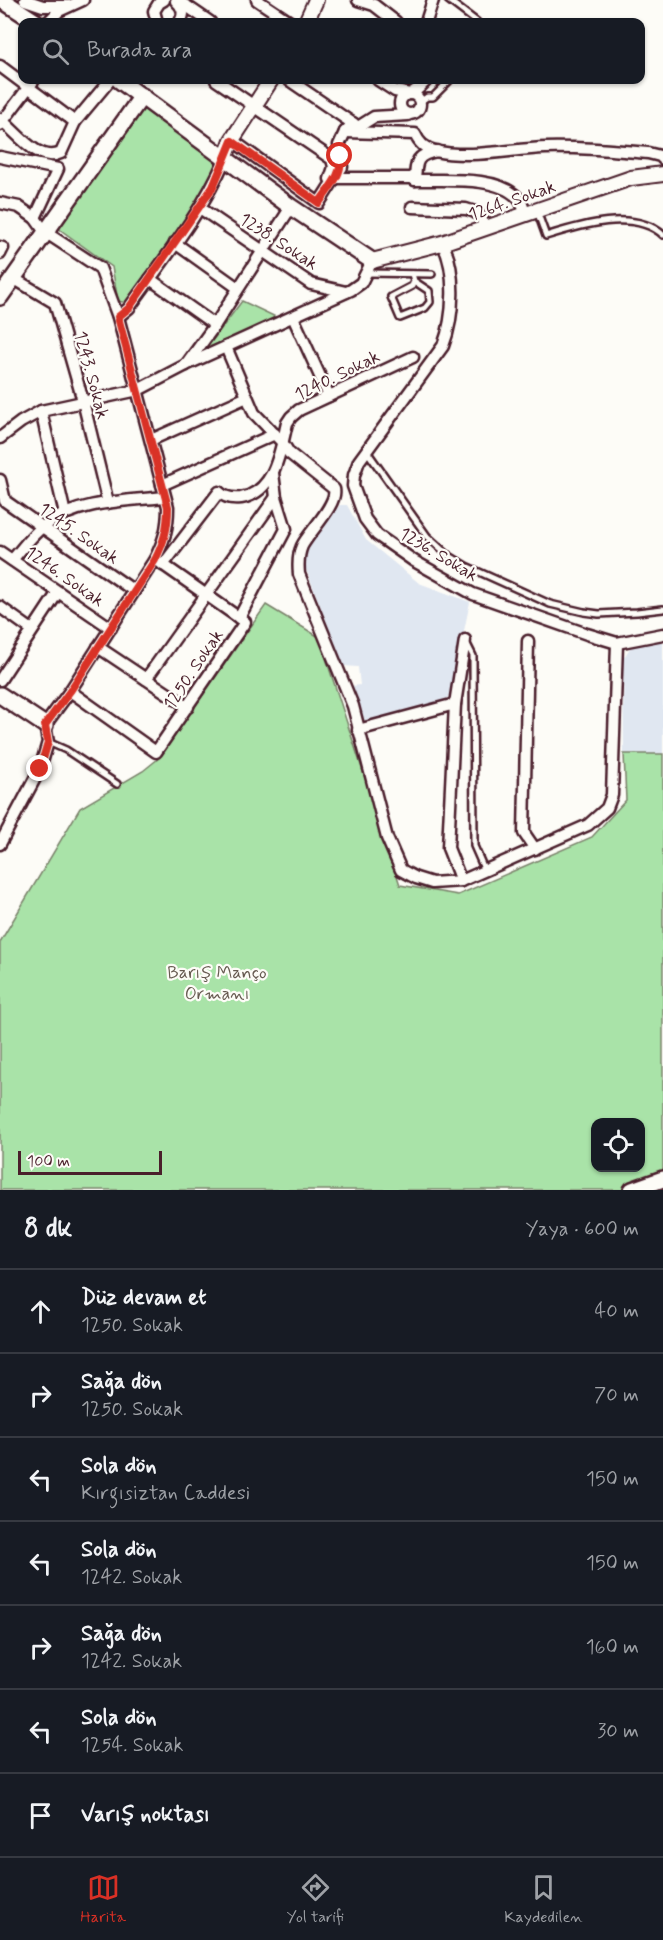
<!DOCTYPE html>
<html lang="tr">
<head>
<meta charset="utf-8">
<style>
	body { margin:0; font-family:Mynerve,sans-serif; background:#20242c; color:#f1f3f6 }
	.controls { position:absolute; right:18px; bottom:18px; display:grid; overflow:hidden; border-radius:12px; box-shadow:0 2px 4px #0004 }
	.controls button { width:54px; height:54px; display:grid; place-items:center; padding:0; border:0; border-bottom:2px solid #363941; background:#171b24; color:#f1f3f6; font:30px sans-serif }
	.scale { position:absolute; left:18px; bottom:15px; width:144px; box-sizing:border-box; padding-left:6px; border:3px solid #4a1f2b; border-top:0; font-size:16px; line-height:21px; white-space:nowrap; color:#4a1f2b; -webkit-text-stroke:4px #fdfcf7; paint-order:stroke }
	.stop { position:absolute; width:18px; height:18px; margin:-14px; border:4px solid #d93025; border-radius:50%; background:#fff }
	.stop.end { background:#d93025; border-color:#fff; box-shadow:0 2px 6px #0008 }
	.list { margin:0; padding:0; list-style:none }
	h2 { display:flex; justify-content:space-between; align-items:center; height:78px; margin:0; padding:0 24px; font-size:26px }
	h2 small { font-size:20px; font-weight:400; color:#9ea1a6 }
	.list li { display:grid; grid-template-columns:39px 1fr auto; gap:18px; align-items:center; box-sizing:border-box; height:84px; padding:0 24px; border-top:2px solid #363941 }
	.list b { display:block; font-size:22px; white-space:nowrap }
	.list p { margin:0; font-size:20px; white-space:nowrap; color:#9ea1a6 }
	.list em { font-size:20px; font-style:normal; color:#9ea1a6 }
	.icon { flex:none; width:33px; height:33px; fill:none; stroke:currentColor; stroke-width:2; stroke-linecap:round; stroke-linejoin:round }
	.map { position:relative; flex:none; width:663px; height:1190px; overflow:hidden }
	.search { position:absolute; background:#171b24; box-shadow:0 2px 4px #0004; left:18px; right:18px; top:18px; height:66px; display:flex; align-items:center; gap:15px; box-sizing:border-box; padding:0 21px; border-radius:12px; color:#9ea1a6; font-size:22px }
	.sheet { height:666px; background:#171b24 }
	nav { display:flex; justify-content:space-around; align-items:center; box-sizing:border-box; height:84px; border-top:2px solid #363941; background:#171b24; font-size:16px; color:#9ea1a6 }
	nav a { display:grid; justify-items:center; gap:3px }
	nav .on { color:#d93025 }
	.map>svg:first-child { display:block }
</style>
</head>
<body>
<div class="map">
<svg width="663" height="1190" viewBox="0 0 663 1190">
	<rect width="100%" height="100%" fill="#fdfcf7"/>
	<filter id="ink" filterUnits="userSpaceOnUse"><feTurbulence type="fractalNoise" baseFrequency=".0167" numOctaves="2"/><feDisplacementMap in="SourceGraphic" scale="12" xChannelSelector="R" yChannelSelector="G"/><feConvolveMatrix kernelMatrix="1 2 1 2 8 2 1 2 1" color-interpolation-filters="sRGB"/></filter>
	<g filter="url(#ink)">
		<g fill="#e0e7f1">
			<polygon points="340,505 347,505 366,540 419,583 470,602 451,693 444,702 364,726 351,686 360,685 358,667 343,666 305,566 305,552"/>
			<polygon points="663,641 663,754 624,754 623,659 630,648 638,645"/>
		</g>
		<g fill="#a9e3a8" stroke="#7a816a" stroke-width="1.5" fill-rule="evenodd">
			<polygon points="141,103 218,158 208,184 159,259 127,303 118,301 112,267 51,223"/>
			<polygon points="242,301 278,318 206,352 206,349"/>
			<path d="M266 605 319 637 400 885 458 895 592 837 626 800 624 754H663V1181L634 1190H0V942L80 808 143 771 159 758ZM596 1122H640V1168H596Z"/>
		</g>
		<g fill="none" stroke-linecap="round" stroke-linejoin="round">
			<g stroke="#4a1f2b" stroke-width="10">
				<g id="service">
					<polyline points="448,0 477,22"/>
					<polyline points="420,102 427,97 433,97 450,80"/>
					<path d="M537 211 546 236C578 226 634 208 663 235"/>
					<polyline points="367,273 432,274"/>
					<polyline points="412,274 414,281 412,286 391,297 400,318 425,308 430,302 429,291 414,281"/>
					<polyline points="366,450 427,536 448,555 466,566 550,604 584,612 599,614 637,612 663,609"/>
					<polyline points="466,642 473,656 474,846 485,871"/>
					<polyline points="48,742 66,750 117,784"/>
				</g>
			</g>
			<g stroke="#4a1f2b" stroke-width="15">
				<g id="minor">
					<polyline points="25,0 43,6 69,6"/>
					<polyline points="257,0 290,22"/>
					<polyline points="358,0 374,5 396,22"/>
					<path d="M176 1C183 7 185 14 180 22"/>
					<polyline points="177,1 188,7 210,22"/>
					<polyline points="48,22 59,11 83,0"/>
					<polyline points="157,22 154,11 159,3 164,0"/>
					<polyline points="426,22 433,0"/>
					<polyline points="0,66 75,122 110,80"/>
					<polyline points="216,80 332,159 334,167 330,179"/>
					<polyline points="289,80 358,127 374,117 408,115"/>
					<polyline points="378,80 395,91 410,94 419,88 427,80"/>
					<circle cx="410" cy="104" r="10"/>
					<path d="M0 119C17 132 38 164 61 153L75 122"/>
					<polyline points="0,125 34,80"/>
					<path d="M345 132 415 134C419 143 424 148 435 151 470 159 510 149 546 148 579 147 614 150 648 153L660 156 663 159"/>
					<polyline points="232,140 319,203 342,167 339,145 345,132 353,123"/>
					<polyline points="0,157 58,169 35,218"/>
					<path d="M336 178H412L415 180C444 181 497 175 518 198 522 202 524 209 525 215"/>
					<path d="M415 180C416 161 416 155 437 151"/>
					<path d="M0 203 19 207 35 218 45 232 100 268 118 317 168 507C168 528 164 541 155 559L70 691 45 725 48 742 40 769 0 844"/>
					<polyline points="412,207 466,209 475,212 481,217 485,229"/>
					<polyline points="200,208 311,284 346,292"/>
					<polyline points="175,243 238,288"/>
					<path d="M442 243C457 270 454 318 443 346L359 461 354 475 353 486 365 519 377 535 414 561 473 594 587 634 617 643 663 634"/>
					<polyline points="0,247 3,248 0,254"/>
					<polyline points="13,278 55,303 83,401 108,503"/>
					<polyline points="150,279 215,325"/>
					<path d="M118 317 129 308C163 260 202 213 225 159"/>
					<polyline points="293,317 329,396"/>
					<path d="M226 347 254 413 282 442 289 453 334 489C338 504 309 532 302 546 298 555 298 564 299 574L353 706 387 838 401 870 416 878 432 883 461 881 588 825 607 808 612 795 617 643"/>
					<polyline points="186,365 215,325 291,207"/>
					<polyline points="41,411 65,514"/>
					<polyline points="0,438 21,422 41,411 138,390 186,365 351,290 361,283 372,261"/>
					<polyline points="151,440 247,397"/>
					<polyline points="0,480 5,501 134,591"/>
					<polyline points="162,485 275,434"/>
					<polyline points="0,552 111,628"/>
					<path d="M12 560C22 549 32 534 44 526 77 501 125 501 165 497"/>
					<path d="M163 565 219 492C225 498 232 499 241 498 275 492 280 452 287 423L291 417 299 410 413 357"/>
					<polyline points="0,607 32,630"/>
					<polyline points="239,618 286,529 276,497 273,473"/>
					<polyline points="528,641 524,833 535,849"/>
					<polyline points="98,647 188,707"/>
					<polyline points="146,679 276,497"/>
					<polyline points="0,680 58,592"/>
					<polyline points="70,691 156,752 245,622 155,559"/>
					<polyline points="455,704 465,640"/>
					<polyline points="358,730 455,704 448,848 461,881"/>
				</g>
			</g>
			<g stroke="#4a1f2b" stroke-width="18">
				<g id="tertiary">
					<polyline points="306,22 316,0"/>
					<polyline points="225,159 232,140 271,80"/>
					<polyline points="372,261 442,243 631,178 663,174"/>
				</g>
			</g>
			<g stroke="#4a1f2b" stroke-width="20">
				<g id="secondary">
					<polyline points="2,0 36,22"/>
					<polyline points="119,80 291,207 372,261"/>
					<polyline points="0,297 142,96"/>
					<polyline points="0,695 45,725"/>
					<polyline points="632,1190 663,1179"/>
				</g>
			</g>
			<use href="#service" stroke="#fdfcf7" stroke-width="5"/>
			<use href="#minor" stroke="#fdfcf7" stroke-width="10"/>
			<use href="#tertiary" stroke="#fdfcf7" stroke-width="14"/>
			<use href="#secondary" stroke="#fdfcf7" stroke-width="15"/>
		</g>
	</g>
	<g fill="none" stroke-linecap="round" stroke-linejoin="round" filter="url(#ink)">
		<path stroke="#d93025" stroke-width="8" d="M40 769 48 742 45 725 70 691 155 560C164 542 168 528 168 507L118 317 129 308 213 187 232 141 319 203C328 189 344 174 340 156"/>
	</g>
	<g text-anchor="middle" stroke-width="4.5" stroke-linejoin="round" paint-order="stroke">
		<g font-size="18" fill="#4a1f2b" stroke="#fdfcf7">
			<text transform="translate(512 200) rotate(-19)" y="6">1264. Sokak</text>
			<text transform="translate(279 241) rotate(33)" y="6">1238. Sokak</text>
			<text transform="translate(92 375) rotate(75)" y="6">1243. Sokak</text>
			<text transform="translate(337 375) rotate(-26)" y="6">1240. Sokak</text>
			<text transform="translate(79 533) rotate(35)" y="6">1245. Sokak</text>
			<text transform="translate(439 554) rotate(31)" y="6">1236. Sokak</text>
			<text transform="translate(65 576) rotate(35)" y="6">1246. Sokak</text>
			<text transform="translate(193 669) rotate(-56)" y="6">1250. Sokak</text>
		</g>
		<g font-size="18" fill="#665a50" stroke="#fdfcf7">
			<text x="217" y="978">Barış Manço<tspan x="217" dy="21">Ormanı</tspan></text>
		</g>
	</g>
</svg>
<div class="controls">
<button><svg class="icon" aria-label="locate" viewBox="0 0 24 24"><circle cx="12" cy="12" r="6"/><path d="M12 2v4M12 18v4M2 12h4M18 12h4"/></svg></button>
</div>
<div class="scale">100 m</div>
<div class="stop" style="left:340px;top:156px"></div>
<div class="stop end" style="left:40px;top:769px"></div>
<div class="search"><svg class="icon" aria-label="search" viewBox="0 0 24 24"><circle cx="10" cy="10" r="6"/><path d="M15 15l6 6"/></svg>Burada ara</div>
</div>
<section class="sheet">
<h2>8 dk<small>Yaya · 600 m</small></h2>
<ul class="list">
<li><svg class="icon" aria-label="ahead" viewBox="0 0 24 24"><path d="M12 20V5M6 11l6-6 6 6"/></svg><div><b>Düz devam et</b><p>1250. Sokak</p></div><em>40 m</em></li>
<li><svg class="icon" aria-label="right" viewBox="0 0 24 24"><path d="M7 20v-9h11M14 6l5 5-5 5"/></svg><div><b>Sağa dön</b><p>1250. Sokak</p></div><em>70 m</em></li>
<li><svg class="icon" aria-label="left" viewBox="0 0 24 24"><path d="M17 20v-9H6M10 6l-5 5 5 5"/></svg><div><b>Sola dön</b><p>Kırgısiztan Caddesi</p></div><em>150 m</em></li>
<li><svg class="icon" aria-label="left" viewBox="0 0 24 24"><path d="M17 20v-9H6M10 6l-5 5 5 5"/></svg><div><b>Sola dön</b><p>1242. Sokak</p></div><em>150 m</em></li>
<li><svg class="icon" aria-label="right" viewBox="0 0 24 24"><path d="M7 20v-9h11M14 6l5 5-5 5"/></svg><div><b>Sağa dön</b><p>1242. Sokak</p></div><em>160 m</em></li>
<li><svg class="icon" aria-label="left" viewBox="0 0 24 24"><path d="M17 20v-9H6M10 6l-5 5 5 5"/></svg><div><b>Sola dön</b><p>1254. Sokak</p></div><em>30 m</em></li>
<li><svg class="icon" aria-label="arrive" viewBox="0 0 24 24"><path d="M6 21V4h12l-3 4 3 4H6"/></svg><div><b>Varış noktası</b></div></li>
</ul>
</section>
<nav>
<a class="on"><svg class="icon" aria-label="map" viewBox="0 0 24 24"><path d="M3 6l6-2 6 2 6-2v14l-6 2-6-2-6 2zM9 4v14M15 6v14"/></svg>Harita</a>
<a><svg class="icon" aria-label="directions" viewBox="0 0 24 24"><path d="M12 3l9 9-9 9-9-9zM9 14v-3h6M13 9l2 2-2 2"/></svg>Yol tarifi</a>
<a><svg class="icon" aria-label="saved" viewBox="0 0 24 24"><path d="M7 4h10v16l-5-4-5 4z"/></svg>Kaydedilen</a>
</nav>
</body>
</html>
